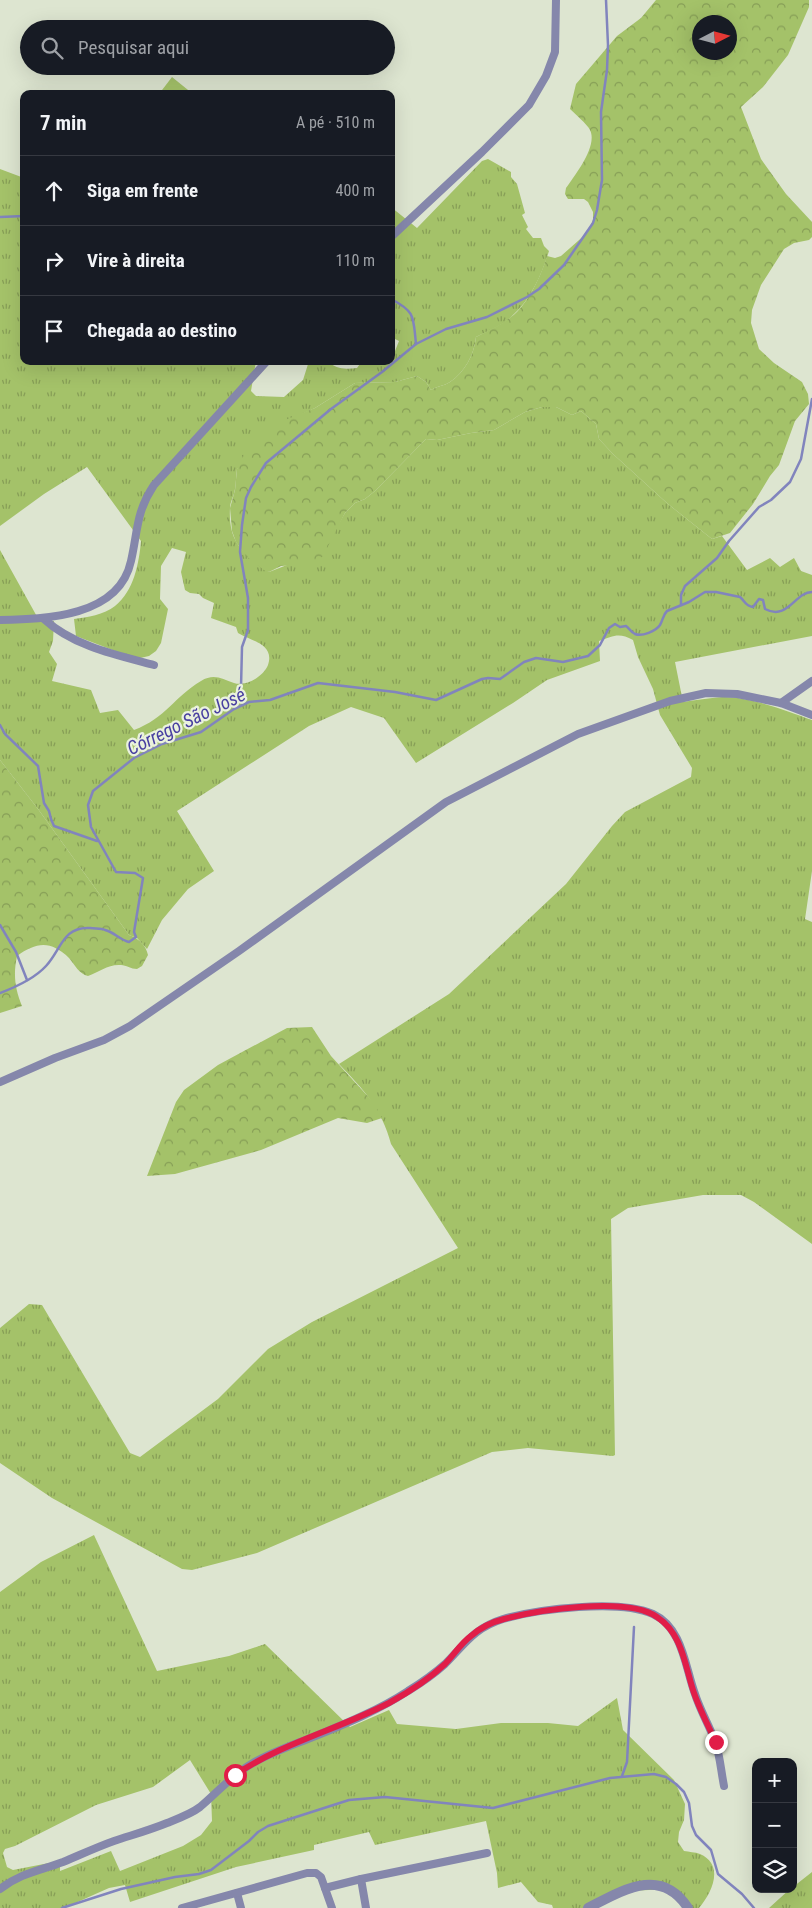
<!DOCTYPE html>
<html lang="pt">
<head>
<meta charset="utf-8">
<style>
	body { margin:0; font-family:"Roboto Condensed",sans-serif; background:#242831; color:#f1f3f6 }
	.controls { position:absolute; right:15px; bottom:15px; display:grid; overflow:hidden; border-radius:10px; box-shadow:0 5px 20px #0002 }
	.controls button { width:45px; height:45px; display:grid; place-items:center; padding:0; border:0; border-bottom:1px solid #363941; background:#171b24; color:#f1f3f6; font:25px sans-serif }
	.compass { position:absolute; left:692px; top:15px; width:45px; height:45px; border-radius:50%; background:#171b24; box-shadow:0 5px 20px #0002; rotate:84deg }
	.stop { position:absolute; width:15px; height:15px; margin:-11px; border:4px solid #e11d48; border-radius:50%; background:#fff }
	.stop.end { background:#e11d48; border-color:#fff; box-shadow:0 1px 5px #0008 }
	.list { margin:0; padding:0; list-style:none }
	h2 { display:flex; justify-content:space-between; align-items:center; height:65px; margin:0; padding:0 20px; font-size:21px }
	h2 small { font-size:16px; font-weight:400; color:#9ea1a6 }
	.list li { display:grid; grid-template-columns:32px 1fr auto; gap:15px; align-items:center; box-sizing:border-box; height:70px; padding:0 20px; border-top:1px solid #363941 }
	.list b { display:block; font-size:19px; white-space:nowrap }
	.list em { font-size:16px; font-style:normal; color:#9ea1a6 }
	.icon { flex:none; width:28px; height:28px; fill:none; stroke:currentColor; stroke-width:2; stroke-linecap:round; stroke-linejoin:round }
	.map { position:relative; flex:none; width:812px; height:1908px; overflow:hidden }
	.search { position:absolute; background:#171b24; box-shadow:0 5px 20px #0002; left:20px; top:20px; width:375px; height:55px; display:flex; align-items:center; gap:12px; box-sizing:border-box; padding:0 18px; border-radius:28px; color:#9ea1a6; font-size:19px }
	.panel { position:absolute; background:#171b24; box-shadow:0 5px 20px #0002; left:20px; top:90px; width:375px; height:275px; border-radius:10px }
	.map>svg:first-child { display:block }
</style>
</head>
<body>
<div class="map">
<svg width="812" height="1908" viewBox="0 0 812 1908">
	<defs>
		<pattern id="grass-tufts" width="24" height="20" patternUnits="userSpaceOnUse" patternTransform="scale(1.25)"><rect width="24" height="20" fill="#a4c269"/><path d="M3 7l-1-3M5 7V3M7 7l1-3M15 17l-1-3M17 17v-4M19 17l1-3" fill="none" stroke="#869e56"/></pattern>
		<pattern id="forest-crowns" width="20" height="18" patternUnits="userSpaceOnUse" patternTransform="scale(1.25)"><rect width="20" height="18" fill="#a4c269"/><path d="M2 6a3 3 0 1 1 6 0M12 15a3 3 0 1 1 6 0" fill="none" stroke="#869e56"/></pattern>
	</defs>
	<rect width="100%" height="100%" fill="#dde5d0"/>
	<g fill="url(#grass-tufts)" fill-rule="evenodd">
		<polygon points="172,77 193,94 159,94"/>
		<path d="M488 159 511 172V177L517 184 525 213 522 215 528 227 526 229 533 238H541L544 246 549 251C542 274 531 299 513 315 504 325 488 331 476 337 474 355 465 372 450 382 444 386 437 386 431 390L426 382 417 376 395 382 355 383 315 408 302 414 237 469C236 476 236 483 235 489 234 496 230 502 230 508 228 543 244 554 269 572L287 565 334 532 345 513 355 503 365 499 375 491 426 439 437 440 471 433 494 430 525 412 542 407H556L572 415 581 411 596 424 599 439 613 454 668 504 712 539 722 536 747 570 770 558 780 567 794 558 801 571 812 575V636L675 662 683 702C696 700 709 698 722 697 748 696 788 711 812 720V871L805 919 812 922V1244L754 1202 741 1195H703L628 1208 611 1219 615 1455 613 1456 528 1448 492 1452 257 1553 192 1570 182 1569 52 1498 0 1463V1328L29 1304 42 1305 130 1453 140 1457 218 1399 268 1349 312 1322 458 1248 391 1144C382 1109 363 1089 339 1064L449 994 566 884 612 826 625 812 691 777 692 768 660 715 653 689 638 657 633 640C619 632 613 636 599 641L600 661 547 680 513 703 416 763 384 718 351 707 309 726 177 811 214 871 188 889 162 920 147 949 137 938 129 935 38 809 0 760V550L40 622 54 621 53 641 49 652 57 664 52 681 91 690 100 713 118 710 134 730C166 718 174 697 201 681 214 673 222 679 234 683 246 687 264 676 268 665 275 644 251 641 238 633L236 627 211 618 214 603 203 598 199 594 190 593 185 590 181 572 186 552 172 548 161 566 160 599 168 609 161 643 156 651 149 656 136 659 76 636 74 619C87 617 104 615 115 606 134 591 139 563 141 541L87 467 44 494 0 526V169L24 178V361H256L251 391 256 396 284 397 303 380 309 361H328C336 370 346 369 357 368L362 361H391L399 341 391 337V207L417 228 482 161Z"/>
		<path d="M94 1535 157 1671 229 1656 265 1644 350 1727 389 1710 397 1724 456 1729 501 1723H548L578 1726 617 1698 623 1730 674 1780 685 1804 684 1820 679 1832 678 1842 684 1851C689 1852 695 1852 700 1854 725 1865 712 1893 699 1908H689L670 1889 628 1891 592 1908H553L552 1905 538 1902 521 1882 498 1888 497 1873 486 1821 375 1845 369 1832 314 1845V1850L236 1867 130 1902 125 1885 109 1888 64 1908H0V1592L41 1562ZM190 1760 211 1794 212 1821 201 1835 183 1846 120 1871 111 1851 60 1871V1866L49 1863 13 1870 7 1867 3 1853 5 1849 15 1846 96 1805 153 1787Z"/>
		<polygon points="812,1872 812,1908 769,1908 790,1889 793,1889 793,1887"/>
	</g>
	<g fill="url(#forest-crowns)" fill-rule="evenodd">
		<path d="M656 0H809V7L788 55 763 87 741 107 761 159 786 194 812 222V237L809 240 794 243 784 249 761 285 752 310 751 323 759 349 774 363 802 382 808 394 809 404 795 421 779 465 770 476 753 504 730 533 712 539 668 504 613 454 599 439 596 424 581 411 572 415 556 407H542L525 412 494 430 471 433 437 440 426 439 375 491 365 499 355 503 345 513 323 556 317 561 309 564 281 566 269 572 264 570 246 556 236 542 232 531 230 508 235 490 237 469 246 451 265 432 285 420 315 408 355 383 395 382 417 376 426 382 431 390C437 386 444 386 450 382 465 372 474 355 476 337 488 331 501 325 511 317 527 306 542 274 547 256L555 258 561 256 587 233 593 220V212L588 202 584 199H568L565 194 566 188C575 175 598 146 590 130 587 124 575 114 570 109L576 84 617 36 641 18ZM730 22V52H700V22Z"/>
		<path d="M0 760 38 809 129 935C138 938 146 945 148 955L142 966 137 969C131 969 126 965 121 965 108 964 99 972 88 976 79 974 75 965 69 958 51 940 36 942 17 956 13 975 15 989 22 1006L0 1013Z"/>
		<polygon points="312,1027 331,1056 374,1103 382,1118 367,1123 338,1118 261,1150 175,1174 147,1176 176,1102 184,1090 218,1065 287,1028"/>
	</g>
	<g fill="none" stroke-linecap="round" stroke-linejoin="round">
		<g stroke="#8184bd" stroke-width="2.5">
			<polyline points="0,217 24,216"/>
			<path d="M391 299C416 312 413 317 416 344"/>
			<polyline points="681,605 681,595 685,586 717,558 729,541 759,507 771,500 790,482 801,459 812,399"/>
			<polyline points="235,708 241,687 242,647 248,630 248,598 240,552 242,525 246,498 251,487 266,463 331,409 382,372 416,344 446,329 487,317 527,297 539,289 564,265 593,223 597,210 602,180 601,112 607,70 608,45 606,0"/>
			<polyline points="0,725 5,734 38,766 44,803 49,811 51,819 54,826 97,841"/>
			<polyline points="0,925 16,952 27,980"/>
			<path d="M0 993C16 987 35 978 46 966 61 950 63 926 90 928 95 929 101 928 105 930 114 932 120 940 129 942L136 937 134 932 143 878 135 873 116 872 91 827 88 805 93 791 134 758 162 744 201 732 234 709 249 702 270 700 318 683 395 692 436 700 482 679 488 678 500 679 524 662 536 658 563 662 588 656 600 645 609 628 615 624 620 627 626 626C629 628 631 632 635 634 642 637 656 631 660 625 663 620 663 615 667 611L689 602 705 592H716L740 597C745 601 745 606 753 607L759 599 763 600 765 609C788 621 795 592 812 592"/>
			<polyline points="622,1776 627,1762 634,1627"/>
			<polyline points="62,1908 121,1889 175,1877 199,1874 211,1870 249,1841 258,1832 268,1826 349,1800 385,1797 493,1808 610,1778 654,1774 666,1777 676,1784 684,1792 689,1803 692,1826 696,1835 711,1850 718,1874 742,1894 754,1908"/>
		</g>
		<g stroke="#8587ab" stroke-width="8">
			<polyline points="391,237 482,152 529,105 546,76 555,52 556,0"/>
			<path d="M44 619C73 646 116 655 154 665"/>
			<path d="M0 620C46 619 119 617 131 561 138 530 136 512 154 485L267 361"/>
			<polyline points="781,703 812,681"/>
			<polyline points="0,1082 55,1058 104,1040 130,1026 239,951 446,802 578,734 670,701 706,693 737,694 781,703 812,715"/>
			<polyline points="325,1888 361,1879"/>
			<path d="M0 1889C21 1873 39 1871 63 1862 80 1855 97 1847 114 1841 132 1835 150 1830 167 1823 177 1819 191 1814 200 1807 218 1792 233 1774 253 1763 272 1752 293 1745 313 1737 345 1724 379 1710 408 1691 421 1683 434 1674 445 1664 465 1644 474 1628 503 1619 538 1609 619 1599 653 1614 683 1628 685 1667 695 1694 700 1710 709 1725 715 1741 720 1755 721 1771 724 1786"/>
			<polyline points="237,1893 241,1908"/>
			<polyline points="182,1908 307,1873 316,1873 321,1877 332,1908"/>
			<polyline points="366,1908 361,1879 487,1853"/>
		</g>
		<path stroke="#8587ab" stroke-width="10" d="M588 1908C623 1890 661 1866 688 1908"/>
	</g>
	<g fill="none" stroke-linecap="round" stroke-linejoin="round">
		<path stroke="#e11d48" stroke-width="6" d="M235 1775C282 1743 339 1729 389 1703 409 1692 429 1679 445 1664 454 1655 461 1643 471 1636 480 1628 492 1622 504 1619 538 1610 628 1596 657 1617 683 1634 685 1667 694 1693 700 1710 708 1726 716 1742"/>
	</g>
	<g text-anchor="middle" stroke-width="4.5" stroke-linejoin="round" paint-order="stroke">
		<g font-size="19" font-style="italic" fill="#4940a1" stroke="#eaf2dd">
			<text transform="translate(186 721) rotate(-26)" y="7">Córrego São José</text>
		</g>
	</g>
</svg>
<div class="controls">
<button>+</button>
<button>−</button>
<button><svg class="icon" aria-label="layers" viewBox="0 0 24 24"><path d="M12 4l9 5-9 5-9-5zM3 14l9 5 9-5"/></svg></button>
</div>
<svg class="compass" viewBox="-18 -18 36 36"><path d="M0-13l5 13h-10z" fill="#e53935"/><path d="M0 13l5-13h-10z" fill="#9ea1a6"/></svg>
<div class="stop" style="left:235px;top:1775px"></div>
<div class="stop end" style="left:716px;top:1742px"></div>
<div class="search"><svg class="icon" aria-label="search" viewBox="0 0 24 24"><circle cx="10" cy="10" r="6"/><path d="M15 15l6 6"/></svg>Pesquisar aqui</div>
<section class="panel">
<h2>7 min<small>A pé · 510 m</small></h2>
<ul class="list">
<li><svg class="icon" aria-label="ahead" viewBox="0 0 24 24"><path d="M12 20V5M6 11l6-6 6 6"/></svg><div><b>Siga em frente</b></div><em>400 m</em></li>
<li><svg class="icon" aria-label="right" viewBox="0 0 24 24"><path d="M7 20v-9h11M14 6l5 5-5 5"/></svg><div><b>Vire à direita</b></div><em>110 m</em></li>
<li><svg class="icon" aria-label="arrive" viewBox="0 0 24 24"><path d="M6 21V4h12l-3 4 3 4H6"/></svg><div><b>Chegada ao destino</b></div></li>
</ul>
</section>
</div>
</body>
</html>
